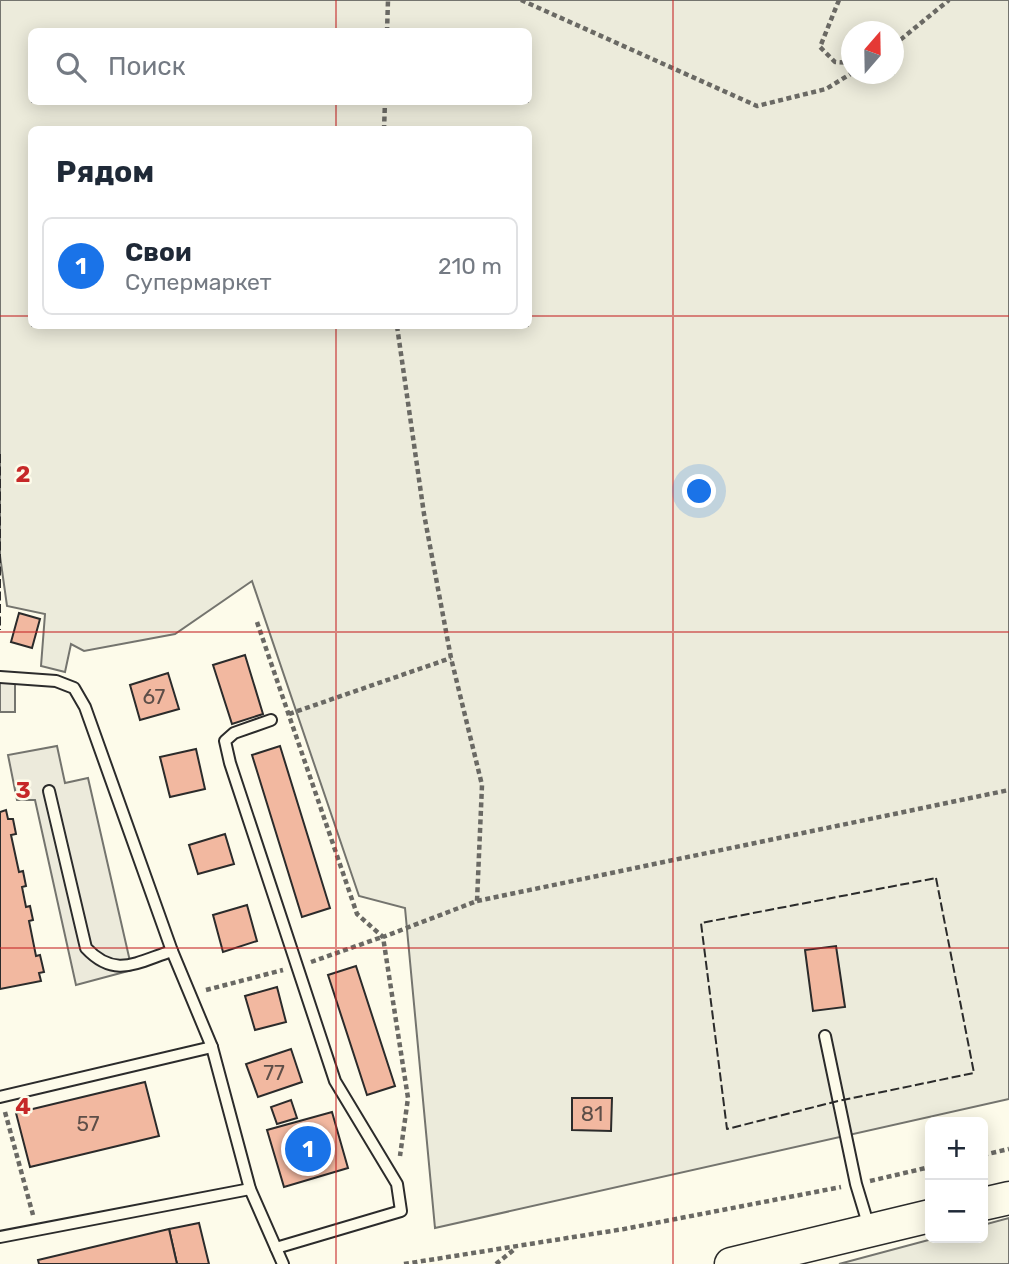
<!DOCTYPE html>
<html lang="ru">
<head>
<meta charset="utf-8">
<style>
	body { margin:0; font-family:Rubik,sans-serif; background:#f6f6f7; color:#1f2937 }
	.controls { position:absolute; right:21px; bottom:21px; display:grid; overflow:hidden; border-radius:10px; box-shadow:0 4px 18px #0003 }
	.controls button { width:63px; height:63px; display:grid; place-items:center; padding:0; border:0; border-bottom:2px solid #e0e1e3; background:#fff; color:#1f2937; font:35px sans-serif }
	.compass { position:absolute; left:841px; top:21px; width:63px; height:63px; border-radius:50%; background:#fff; box-shadow:0 4px 18px #0003; rotate:20deg }
	.you { position:absolute; left:700px; top:492px; width:24px; height:24px; margin:-18px; border:5px solid #fff; border-radius:50%; background:#1a73e8; box-shadow:0 0 0 10px #1a73e833 }
	.badge { display:grid; place-items:center; width:46px; height:46px; border-radius:50%; background:#1a73e8; color:#fff; font-size:23px; font-weight:700 }
	.pin { position:absolute; translate:-50% -50%; border:4px solid #fff; box-shadow:0 2px 7px #0006 }
	.list { margin:0; padding:0; list-style:none }
	h2 { display:flex; justify-content:space-between; align-items:center; height:91px; margin:0; padding:0 28px; font-size:30px }
	h2 small { font-size:23px; font-weight:400; color:#747a83 }
	.list li { display:grid; grid-template-columns:46px 1fr auto; gap:21px; align-items:center; box-sizing:border-box; height:98px; margin:0 14px 14px; padding:0 14px; border:2px solid #e0e1e3; border-radius:10px }
	.list b { display:block; font-size:26px; white-space:nowrap }
	.list p { margin:0; font-size:23px; white-space:nowrap; color:#747a83 }
	.list em { font-size:23px; font-style:normal; color:#747a83 }
	.icon { flex:none; width:38px; height:38px; fill:none; stroke:currentColor; stroke-width:2; stroke-linecap:round; stroke-linejoin:round }
	.map { position:relative; flex:none; width:1009px; height:1264px; overflow:hidden }
	.search { position:absolute; background:#fff; box-shadow:0 4px 18px #0003; left:28px; top:28px; width:504px; height:77px; display:flex; align-items:center; gap:18px; box-sizing:border-box; padding:0 24px; border-radius:10px; color:#747a83; font-size:26px }
	.panel { position:absolute; background:#fff; box-shadow:0 4px 18px #0003; left:28px; top:126px; width:504px; height:203px; border-radius:10px }
	.map>svg:first-child { display:block }
</style>
</head>
<body>
<div class="map">
<svg width="1009" height="1264" viewBox="0 0 1009 1264">
	<rect width="100%" height="100%" fill="#fdfbea"/>
	<g fill="#ecebdb" stroke="#74746e" stroke-width="2" fill-rule="evenodd">
		<path d="M0 0H1009V1099L435 1228 405 908 359 896 252 581 175 634 84 651 71 644 65 672 41 666 45 614 7 606 0 556ZM32 32H528V102H32ZM852 32H894V74H852ZM32 130H528V326H32Z"/>
		<polygon points="1009,1218 1009,1264 839,1264 936,1238 983,1238 983,1225"/>
	</g>
	<g fill="#eceadb" stroke="#74746e" stroke-width="2">
		<rect x="0" y="681" width="15" height="31"/>
		<polygon points="57,746 65,783 88,778 132,970 76,985 35,800 17,800 8,755"/>
	</g>
	<g fill="#f2b8a0" stroke="#2b2b2b" stroke-width="2">
		<polygon points="19,613 40,619 32,648 11,642"/>
		<polygon points="245,655 263,714 232,724 213,665"/>
		<polygon points="168,673 179,709 140,720 130,685"/>
		<polygon points="280,746 330,908 302,917 252,755"/>
		<polygon points="196,749 205,789 170,797 160,757"/>
		<polygon points="6,810 8,819 13,819 16,834 11,835 19,872 23,871 26,886 22,887 26,907 30,906 33,920 29,921 36,956 40,955 44,972 39,973 41,981 0,989 0,812"/>
		<polygon points="225,834 234,864 198,874 189,845"/>
		<polygon points="247,905 257,941 223,952 213,915"/>
		<polygon points="836,946 845,1007 813,1011 805,950"/>
		<polygon points="356,966 395,1086 367,1095 328,975"/>
		<polygon points="277,987 286,1022 255,1030 245,996"/>
		<polygon points="291,1049 302,1082 258,1097 246,1064"/>
		<polygon points="145,1082 159,1136 30,1167 16,1113"/>
		<polygon points="572,1098 612,1098 611,1131 572,1130"/>
		<polygon points="291,1100 297,1118 277,1124 271,1107"/>
		<polygon points="332,1112 348,1168 284,1187 267,1130"/>
		<polygon points="199,1223 209,1264 177,1264 169,1229"/>
		<polygon points="169,1229 177,1264 39,1264 38,1260"/>
	</g>
	<g fill="none" stroke-linecap="round" stroke-linejoin="round">
		<g stroke="#2b2b2b" stroke-width="14">
			<g id="lane">
				<polyline points="0,677 56,681 74,688 85,707 172,951 212,1047 250,1189 283,1264"/>
				<polyline points="271,720 234,733 225,741 230,763 335,1081 397,1184 401,1211 276,1248"/>
				<path d="M49 791 86 948C115 979 137 962 172 951"/>
				<polyline points="825,1036 856,1184 869,1227"/>
				<polyline points="0,1097 212,1047"/>
				<polyline points="0,1237 250,1189"/>
			</g>
		</g>
		<g stroke="#2b2b2b" stroke-width="35">
			<g id="secondary">
				<polyline points="983,1204 1009,1198"/>
				<polyline points="731,1264 930,1216"/>
			</g>
		</g>
		<g stroke="#6a6964" stroke-width="4.5" stroke-dasharray="5 3.5" stroke-linecap="butt">
			<polyline points="521,0 757,106 826,89 852,73"/>
			<polyline points="839,0 820,47 835,62 852,63"/>
			<polyline points="387,32 388,0"/>
			<polyline points="894,45 949,0"/>
			<polyline points="384,130 385,102"/>
			<polyline points="397,326 424,514 451,658 482,785 477,901 383,937 408,1098 400,1156"/>
			<polyline points="257,622 357,914 383,937"/>
			<polyline points="289,714 451,658"/>
			<polyline points="477,901 1009,790"/>
			<polyline points="311,962 382,937"/>
			<polyline points="206,990 283,970"/>
			<polyline points="5,1112 33,1215"/>
			<polyline points="983,1155 1009,1149"/>
			<polyline points="870,1181 930,1167"/>
			<polyline points="404,1264 624,1229 841,1187"/>
			<polyline points="496,1264 516,1248"/>
		</g>
		<use href="#lane" stroke="#fdfbea" stroke-width="10"/>
		<use href="#secondary" stroke="#fdfbea" stroke-width="32"/>
		<g stroke="#2b2b2b" stroke-width="2" stroke-dasharray="9 3.5" stroke-linecap="butt">
			<polyline points="0,454 0,630"/>
			<polygon points="936,878 974,1073 838,1101 727,1129 701,923"/>
		</g>
	</g>
	<path fill="none" stroke="#c62828" stroke-width="2" stroke-opacity="0.55" d="M336 0V32M673 0V1264M336 102V130M0 316H32M528 316H1009M336 326V1264M0 632H1009M0 948H1009"/>
	<g text-anchor="middle" stroke-width="5" stroke-linejoin="round" paint-order="stroke">
		<g font-size="21" fill="#5d4e48">
			<text x="154" y="704">67</text>
			<text x="274" y="1080">77</text>
			<text x="592" y="1121">81</text>
			<text x="88" y="1131">57</text>
		</g>
	</g>
	<g font-size="23" text-anchor="middle" font-weight="bold" fill="#c62828" stroke="#fdfbea" stroke-width="5" stroke-linejoin="round" paint-order="stroke">
		<text x="23" y="482">2</text>
		<text x="23" y="798">3</text>
		<text x="23" y="1114">4</text>
	</g>
</svg>
<div class="controls">
<button>+</button>
<button>−</button>
</div>
<svg class="compass" viewBox="-18 -18 36 36"><path d="M0-13l5 13h-10z" fill="#e53935"/><path d="M0 13l5-13h-10z" fill="#747a83"/></svg>
<div class="you"></div>
<div class="pin badge" style="left:308px;top:1149px">1</div>
<div class="search"><svg class="icon" aria-label="search" viewBox="0 0 24 24"><circle cx="10" cy="10" r="6"/><path d="M15 15l6 6"/></svg>Поиск</div>
<section class="panel">
<h2>Рядом<small></small></h2>
<ul class="list">
<li><span class="badge">1</span><div><b>Свои</b><p>Супермаркет</p></div><em>210 m</em></li>
</ul>
</section>
</div>
</body>
</html>
